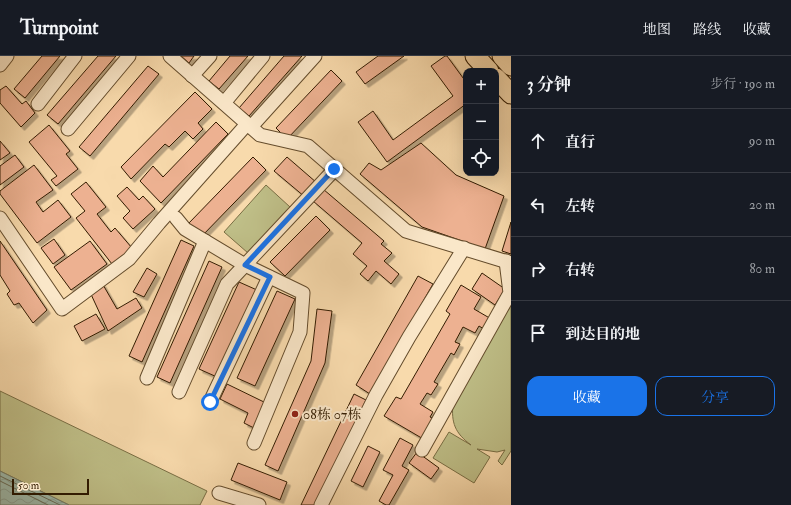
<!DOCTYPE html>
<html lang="zh">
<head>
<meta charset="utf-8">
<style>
	body { margin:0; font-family:"IM FELL Double Pica","Noto Serif SC",serif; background:#242831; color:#f1f3f6 }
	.controls { position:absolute; right:12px; top:12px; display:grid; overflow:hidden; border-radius:8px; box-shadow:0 4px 16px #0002 }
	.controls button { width:36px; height:36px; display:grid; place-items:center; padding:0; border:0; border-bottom:1px solid #363941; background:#171b24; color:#f1f3f6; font:20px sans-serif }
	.scale { position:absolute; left:12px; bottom:10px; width:77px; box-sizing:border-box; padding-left:4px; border:2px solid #331c01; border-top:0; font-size:11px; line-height:14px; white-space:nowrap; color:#331c01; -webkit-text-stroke:3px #fae7c9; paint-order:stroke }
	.stop { position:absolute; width:12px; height:12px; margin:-9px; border:3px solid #1a73e8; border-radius:50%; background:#fff }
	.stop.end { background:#1a73e8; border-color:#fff; box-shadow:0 1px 4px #0008 }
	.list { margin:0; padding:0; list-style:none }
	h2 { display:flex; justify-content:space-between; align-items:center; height:52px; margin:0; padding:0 16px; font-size:17px }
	h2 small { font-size:13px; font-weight:400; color:#9ea1a6 }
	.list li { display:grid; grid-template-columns:26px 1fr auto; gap:12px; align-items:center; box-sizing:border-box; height:64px; padding:0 16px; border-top:1px solid #363941 }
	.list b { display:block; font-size:15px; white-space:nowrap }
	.list em { font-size:13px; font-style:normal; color:#9ea1a6 }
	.actions { display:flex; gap:8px; padding:12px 16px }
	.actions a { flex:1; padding:9px 0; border:1px solid #1a73e8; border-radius:12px; text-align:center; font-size:14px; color:#1a73e8 }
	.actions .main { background:#1a73e8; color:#fff }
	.icon { flex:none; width:22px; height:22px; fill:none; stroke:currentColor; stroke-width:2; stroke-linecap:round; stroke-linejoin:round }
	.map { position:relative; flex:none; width:511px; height:449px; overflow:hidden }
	header { display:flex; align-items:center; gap:24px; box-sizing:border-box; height:56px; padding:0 20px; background:#171b24; border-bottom:1px solid #363941 }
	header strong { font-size:19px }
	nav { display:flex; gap:22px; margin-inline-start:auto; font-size:14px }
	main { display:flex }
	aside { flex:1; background:#171b24 }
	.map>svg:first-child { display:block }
</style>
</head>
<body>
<header>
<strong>Turnpoint</strong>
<nav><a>地图</a><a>路线</a><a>收藏</a></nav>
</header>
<main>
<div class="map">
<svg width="511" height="449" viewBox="0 0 511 449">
	<defs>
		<pattern id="water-waves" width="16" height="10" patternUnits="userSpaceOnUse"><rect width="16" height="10" fill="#9dbaac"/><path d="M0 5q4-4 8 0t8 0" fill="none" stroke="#889f92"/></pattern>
		<filter id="shadow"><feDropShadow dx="3.5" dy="3.5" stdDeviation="0" flood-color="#0004"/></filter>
	</defs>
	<rect width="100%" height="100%" fill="#f8daac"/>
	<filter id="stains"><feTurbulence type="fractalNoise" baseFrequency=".005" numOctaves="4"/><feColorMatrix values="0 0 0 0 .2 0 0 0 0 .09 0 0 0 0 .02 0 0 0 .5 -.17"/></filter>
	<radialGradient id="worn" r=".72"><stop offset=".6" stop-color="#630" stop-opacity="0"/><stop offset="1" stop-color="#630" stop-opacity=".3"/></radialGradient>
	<g fill="#bfbf88" stroke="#796e44">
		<polygon points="266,129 290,151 248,197 224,176"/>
		<path d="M511 248V395L502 409 498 405 505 394 497 396 477 393 490 401 474 427 433 402 449 376 471 389C455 377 451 367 453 347Z"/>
		<polygon points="0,335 207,435 200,449 69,449 0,415"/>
	</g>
	<polygon fill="url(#water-waves)" stroke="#737b68" points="0,415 69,449 0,449"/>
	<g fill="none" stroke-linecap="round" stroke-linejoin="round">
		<g stroke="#686b56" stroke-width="1">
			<polyline points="0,420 60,449"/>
			<polyline points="0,425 48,449"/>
		</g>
	</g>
	<g fill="#edb191" stroke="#331c01" filter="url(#shadow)">
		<polygon points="42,0 60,0 25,42 14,33"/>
		<polygon points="98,0 116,0 58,68 47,59"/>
		<polygon points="181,0 194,0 189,7"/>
		<polygon points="230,0 248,0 219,33 209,25"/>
		<polygon points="284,0 302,0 249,60 239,52"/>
		<polygon points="378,0 404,0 365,28 356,16"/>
		<polygon points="445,0 447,0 466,26 466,48 387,106 358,66 373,55 393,84 453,40 431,10"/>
		<polygon points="148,10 159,18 90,100 79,91"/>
		<polygon points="331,14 342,25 287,83 276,72"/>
		<polygon points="6,30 22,48 26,45 35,57 21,71 0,47 0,34"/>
		<polygon points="195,36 212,53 198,67 203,73 193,83 185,75 169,91 165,88 131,123 121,111"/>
		<polygon points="216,66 228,78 161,147 140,125 153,110 163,121"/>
		<polygon points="49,69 70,95 66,98 78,113 56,130 51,124 57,120 29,86"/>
		<polygon points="0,85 10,97 0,104"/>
		<polygon points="421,87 456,119 504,140 485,193 422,171 360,118 369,107 381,114"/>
		<polygon points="15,99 24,111 0,129 0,110"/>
		<polygon points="253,101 266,114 201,181 188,168"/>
		<polygon points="287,101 317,127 305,141 274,115"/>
		<polygon points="34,109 53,134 36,146 43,156 58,144 71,161 37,187 0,138 0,135"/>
		<polygon points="86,126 106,151 97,158 111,176 115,172 132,192 112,208 76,162 85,155 71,138"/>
		<polygon points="127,131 139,144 143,140 155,153 133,173 123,162 130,155 117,140"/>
		<polygon points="323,133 384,185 381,188 392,197 384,205 399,218 391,228 376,215 368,225 360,218 367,210 353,198 362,187 313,145"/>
		<polygon points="316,160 330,174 285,220 270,206"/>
		<polygon points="511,166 511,198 502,195"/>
		<polygon points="54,183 65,199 53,208 41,192"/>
		<polygon points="181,184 194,190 142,306 129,300"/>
		<polygon points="0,185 47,254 33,267 19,247 14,249 7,238 10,235 0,219"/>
		<polygon points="90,185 107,208 71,234 54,211"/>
		<polygon points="209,205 222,211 170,327 157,321"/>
		<polygon points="147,212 157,218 144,241 133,236"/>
		<polygon points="482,217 505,233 495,249 472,233"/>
		<polygon points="418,220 433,228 370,338 356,329"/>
		<polygon points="239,226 257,234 217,321 199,313"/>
		<polygon points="102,227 117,253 136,242 142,252 108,275 89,234"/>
		<polygon points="461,229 481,241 474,253 493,264 487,275 479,270 475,277 463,271 455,286 460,288 454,299 451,297 434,326 438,328 431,339 427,337 420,348 433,356 430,361 437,364 425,384 384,360 396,341 401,343 450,258 446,255"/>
		<polygon points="277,235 295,243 255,330 237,322"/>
		<polygon points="317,253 332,255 325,307 278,415 265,409 311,305"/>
		<polygon points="96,258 105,273 82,285 74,270"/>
		<polygon points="227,328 266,347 254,372 244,367 248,357 220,343"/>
		<polygon points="354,338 366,344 316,449 301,449"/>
		<polygon points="400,382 413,389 402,410 409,414 389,449 386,449 379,445 393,419 383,414"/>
		<polygon points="368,390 380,396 363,431 351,425"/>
		<polygon points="417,396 439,412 431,423 409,407"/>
		<polygon points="238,407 287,426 280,444 231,424"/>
	</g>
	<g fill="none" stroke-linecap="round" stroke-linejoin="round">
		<g stroke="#644c2c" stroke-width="15">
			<g id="minor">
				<polyline points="170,0 260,79 308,90 406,175 511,207"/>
				<polyline points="0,9 7,0"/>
				<polyline points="192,20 210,0"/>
				<polyline points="224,47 263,0"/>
				<polyline points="38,48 75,0"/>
				<polyline points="251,71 315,0"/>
				<polyline points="68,73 129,0"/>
				<polyline points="0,162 62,253 129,203 159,167 247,68"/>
				<polyline points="176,162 185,173 245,209 227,228 179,336"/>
				<polyline points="147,322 205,185"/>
				<polyline points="210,346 269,221"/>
				<polyline points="254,387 300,276 303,237 245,209 335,113"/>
				<polyline points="422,394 510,237 506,205"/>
				<polyline points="219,437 259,449"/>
				<polyline points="321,449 376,339 409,281 464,192"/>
			</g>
		</g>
		<g stroke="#331c01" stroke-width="21">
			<g id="highway">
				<polyline points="475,0 489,15"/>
				<polyline points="502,0 511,10"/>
				<polyline points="496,22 511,38"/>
			</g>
		</g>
		<use href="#minor" stroke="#fae7c9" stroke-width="13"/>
		<use href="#highway" stroke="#f8daac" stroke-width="19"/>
	</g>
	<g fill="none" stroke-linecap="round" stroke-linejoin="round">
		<polyline stroke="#1a73e8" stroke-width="5" points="210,346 270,221 245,209 334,113"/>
	</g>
	<circle fill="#8f2418" stroke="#fae7c9" stroke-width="1.5" cx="295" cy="358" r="4"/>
	<g text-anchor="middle" stroke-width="4" stroke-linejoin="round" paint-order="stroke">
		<g font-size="14" fill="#331c01" stroke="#fae7c9" text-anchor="start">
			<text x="303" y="363">08栋 07栋</text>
		</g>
	</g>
	<rect width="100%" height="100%" filter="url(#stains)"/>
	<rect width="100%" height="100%" fill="url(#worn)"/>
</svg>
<div class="controls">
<button>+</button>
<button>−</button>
<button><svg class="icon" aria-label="locate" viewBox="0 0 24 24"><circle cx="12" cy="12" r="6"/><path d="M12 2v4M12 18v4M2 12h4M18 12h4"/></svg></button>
</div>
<div class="scale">50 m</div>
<div class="stop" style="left:210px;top:346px"></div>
<div class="stop end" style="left:334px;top:113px"></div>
</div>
<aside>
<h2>3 分钟<small>步行 · 190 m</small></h2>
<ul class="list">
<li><svg class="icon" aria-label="ahead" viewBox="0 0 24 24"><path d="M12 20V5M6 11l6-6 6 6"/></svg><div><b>直行</b></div><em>90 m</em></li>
<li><svg class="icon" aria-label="left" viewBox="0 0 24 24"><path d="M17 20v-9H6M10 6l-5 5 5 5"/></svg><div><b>左转</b></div><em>20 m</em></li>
<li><svg class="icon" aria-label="right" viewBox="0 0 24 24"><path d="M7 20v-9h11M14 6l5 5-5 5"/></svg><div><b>右转</b></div><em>80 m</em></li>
<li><svg class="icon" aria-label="arrive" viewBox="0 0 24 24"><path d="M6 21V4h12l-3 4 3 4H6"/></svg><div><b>到达目的地</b></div></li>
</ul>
<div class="actions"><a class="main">收藏</a><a>分享</a></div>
</aside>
</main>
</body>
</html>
